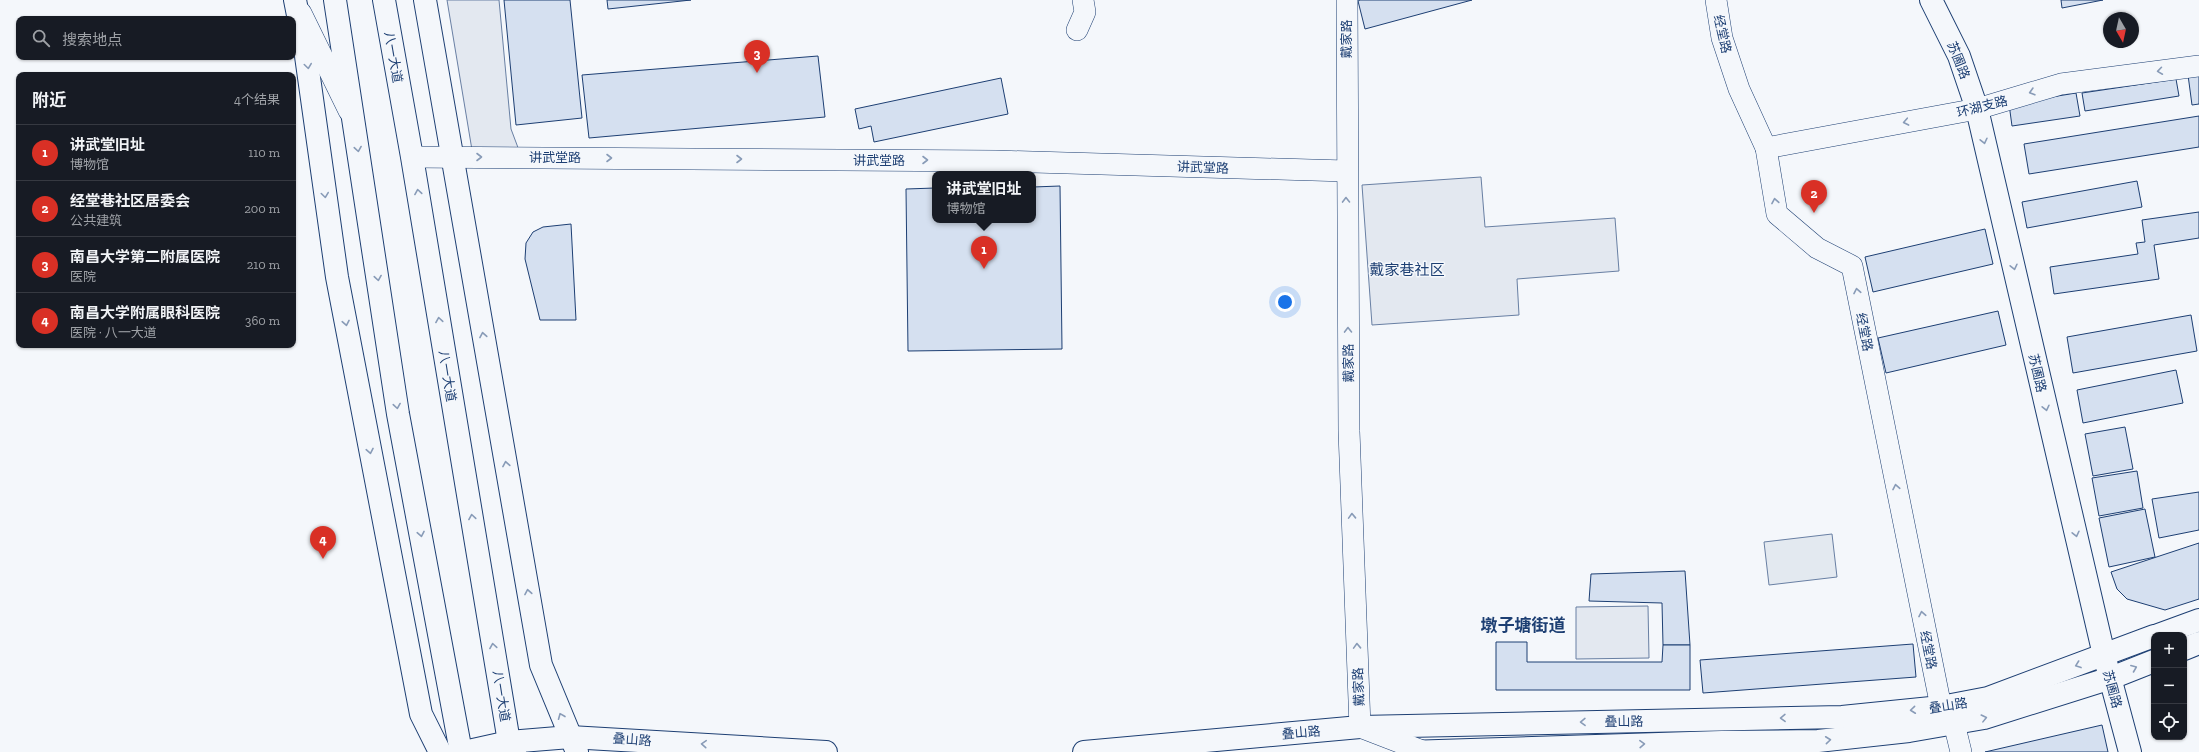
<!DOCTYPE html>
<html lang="zh">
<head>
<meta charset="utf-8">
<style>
	body { margin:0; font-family:"Zilla Slab","Noto Sans SC",serif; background:#20242c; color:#f1f3f6 }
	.controls { position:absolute; right:12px; bottom:12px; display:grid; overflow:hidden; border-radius:8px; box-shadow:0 1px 3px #0004 }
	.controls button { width:36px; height:36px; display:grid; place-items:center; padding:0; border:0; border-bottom:1px solid #363941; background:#171b24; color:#f1f3f6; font:20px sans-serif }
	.compass { position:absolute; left:2103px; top:12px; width:36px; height:36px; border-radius:50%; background:#171b24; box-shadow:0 1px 3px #0004; rotate:171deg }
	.you { position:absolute; left:1285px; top:302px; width:14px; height:14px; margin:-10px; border:3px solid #fff; border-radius:50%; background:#1a73e8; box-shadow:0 0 0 6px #1a73e833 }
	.badge { display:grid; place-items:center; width:26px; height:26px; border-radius:50%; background:#d93025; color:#fff; font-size:13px; font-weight:700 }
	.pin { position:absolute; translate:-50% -33px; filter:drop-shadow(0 1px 2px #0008) }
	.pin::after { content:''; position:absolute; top:21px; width:14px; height:12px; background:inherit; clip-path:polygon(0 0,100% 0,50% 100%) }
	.popup { position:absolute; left:932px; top:171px; width:104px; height:52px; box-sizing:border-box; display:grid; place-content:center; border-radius:8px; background:#171b24; filter:drop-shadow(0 1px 3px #0005); font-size:13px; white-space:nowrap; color:#9ea1a6 }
	.popup b { font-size:15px; color:#f1f3f6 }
	.popup::after { content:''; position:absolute; left:50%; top:100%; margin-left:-8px; border:8px solid transparent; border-top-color:#171b24 }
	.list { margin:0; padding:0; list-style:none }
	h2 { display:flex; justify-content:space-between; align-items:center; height:52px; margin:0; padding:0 16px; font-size:17px }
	h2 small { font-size:13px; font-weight:400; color:#9ea1a6 }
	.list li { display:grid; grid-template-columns:26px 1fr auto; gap:12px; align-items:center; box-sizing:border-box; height:56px; padding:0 16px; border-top:1px solid #363941 }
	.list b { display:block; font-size:15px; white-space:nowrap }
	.list p { margin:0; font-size:13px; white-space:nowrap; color:#9ea1a6 }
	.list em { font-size:13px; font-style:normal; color:#9ea1a6 }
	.icon { flex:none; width:22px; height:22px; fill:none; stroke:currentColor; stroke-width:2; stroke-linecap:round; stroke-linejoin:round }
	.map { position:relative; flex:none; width:2199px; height:752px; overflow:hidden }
	.search { position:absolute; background:#171b24; box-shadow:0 1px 3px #0004; left:16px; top:16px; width:280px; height:44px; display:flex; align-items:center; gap:10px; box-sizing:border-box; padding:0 14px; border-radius:8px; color:#9ea1a6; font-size:15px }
	.panel { position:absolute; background:#171b24; box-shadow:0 1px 3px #0004; left:16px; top:72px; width:280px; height:276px; border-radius:8px }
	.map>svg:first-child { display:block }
</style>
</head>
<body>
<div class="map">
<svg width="2199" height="752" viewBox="0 0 2199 752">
	<rect width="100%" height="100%" fill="#f4f7fb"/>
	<polygon fill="#e3e9f0" stroke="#687fa3" points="1832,534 1837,577 1769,585 1764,542"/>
	<g fill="#e3e8f0" stroke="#687fa3">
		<polygon points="447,0 499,0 511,129 520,153 472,150"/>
		<polygon points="1481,177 1485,227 1615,218 1619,271 1517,279 1519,315 1372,325 1362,185"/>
		<polygon points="1648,606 1649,658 1576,659 1576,607"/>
	</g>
	<g fill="#d5e0f0" stroke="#1d3f73">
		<polygon points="504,0 570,0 582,118 516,125"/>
		<polygon points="607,0 691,0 608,9"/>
		<polygon points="1360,0 1472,0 1365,29 1358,1"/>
		<polygon points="2061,0 2103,0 2062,8"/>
		<polygon points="818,56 825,117 589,138 582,75"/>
		<polygon points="2199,73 2199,104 2192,105 2188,75"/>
		<polygon points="1001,78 1008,114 874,142 871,126 859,129 855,109"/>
		<polygon points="2176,79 2179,96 2085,111 2082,93"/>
		<polygon points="2076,93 2080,116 2012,126 2009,104"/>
		<polygon points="2199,116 2199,147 2029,174 2024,144"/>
		<polygon points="2137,181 2142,207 2027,228 2022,202"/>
		<polygon points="1060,186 1062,349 908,351 906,189 935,188 935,220 1033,220 1033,187"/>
		<polygon points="2199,212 2199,238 2154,245 2159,279 2054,294 2050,267 2138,254 2136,243 2145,242 2142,220"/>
		<polygon points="571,224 576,320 540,320 525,259 526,243 533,232 543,227"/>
		<polygon points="1985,229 1993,264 1873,292 1865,257"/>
		<polygon points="1998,311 2006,345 1886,373 1878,338"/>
		<polygon points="2191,315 2197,351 2073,373 2067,337"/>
		<polygon points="2176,370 2183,403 2083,423 2077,390"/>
		<polygon points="2125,427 2133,469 2093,476 2085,434"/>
		<polygon points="2137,471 2143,508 2099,516 2092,478"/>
		<polygon points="2199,492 2199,530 2159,538 2152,499"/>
		<polygon points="2145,509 2155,557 2109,567 2099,518"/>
		<polygon points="2199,543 2199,599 2165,610 2127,599 2117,589 2111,572"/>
		<polygon points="1685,571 1690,645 1663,645 1662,603 1589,601 1591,574"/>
		<polygon points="1496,642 1527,642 1527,662 1662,662 1663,645 1690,645 1690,690 1496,690"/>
		<polygon points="1913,644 1916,677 1703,693 1700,660"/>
		<polygon points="2102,725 2108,752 1985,752"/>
	</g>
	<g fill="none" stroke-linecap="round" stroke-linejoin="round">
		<g stroke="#1d3f73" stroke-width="22">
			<g id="minor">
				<polyline points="1347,0 1349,431 1360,727 1425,752"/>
				<polyline points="1716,0 1722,38 1739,89 1766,148 1777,214 1817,248 1852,266 1941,707"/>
				<polyline points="301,13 349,111"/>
				<polyline points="1077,30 1085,12 1083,0"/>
				<polyline points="1766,148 1977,109 2061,84 2199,66"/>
				<polyline points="412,157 996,161 1346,171"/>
				<polyline points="1954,723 1961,752"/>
			</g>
		</g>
		<g stroke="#1d3f73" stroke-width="24">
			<g id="major">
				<polyline points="1931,0 1959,56 1977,109 2104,655 2130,752"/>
				<polyline points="2158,635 2199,620"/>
				<polyline points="2184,649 2199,643"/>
				<polyline points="464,752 509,742 570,737 826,752"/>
				<polyline points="1084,752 1360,727 1842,717 1941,707 1988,698 2154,636"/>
				<polyline points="1407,752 1722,742 1818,741 1909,731 1984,718 2111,678 2154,661"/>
			</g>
		</g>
		<g stroke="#1d3f73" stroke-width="24">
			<g id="highway">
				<polyline points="295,0 306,56 337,277 421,714 440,752"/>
				<polyline points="335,0 398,414 461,752"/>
				<polyline points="384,0 412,157 509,742 515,752"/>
				<polyline points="425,0 541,665 577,752"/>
			</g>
		</g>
		<use href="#minor" stroke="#f4f7fb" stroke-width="21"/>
		<use href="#major" stroke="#f4f7fb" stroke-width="22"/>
		<use href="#highway" stroke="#f4f7fb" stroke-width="22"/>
	</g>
	<defs><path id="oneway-chevron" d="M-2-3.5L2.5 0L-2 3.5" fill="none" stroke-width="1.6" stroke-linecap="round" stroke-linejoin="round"/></defs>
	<g stroke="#889bb7">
		<use href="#oneway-chevron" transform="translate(308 66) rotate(82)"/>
		<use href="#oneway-chevron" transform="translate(2160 71) rotate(172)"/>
		<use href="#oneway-chevron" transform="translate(2032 92) rotate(164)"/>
		<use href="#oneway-chevron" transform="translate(1906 122) rotate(169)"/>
		<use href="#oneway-chevron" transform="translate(1984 141) rotate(77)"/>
		<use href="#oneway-chevron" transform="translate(358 149) rotate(81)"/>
		<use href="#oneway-chevron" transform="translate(479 157)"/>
		<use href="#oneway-chevron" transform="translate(609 158)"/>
		<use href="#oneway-chevron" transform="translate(739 159)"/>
		<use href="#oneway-chevron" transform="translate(925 160)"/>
		<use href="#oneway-chevron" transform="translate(418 192) rotate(-99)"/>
		<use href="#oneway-chevron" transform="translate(325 195) rotate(82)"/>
		<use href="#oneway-chevron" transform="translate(1346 200) rotate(-91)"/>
		<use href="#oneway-chevron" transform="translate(1775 201) rotate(-100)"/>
		<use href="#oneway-chevron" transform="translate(2014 267) rotate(77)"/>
		<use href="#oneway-chevron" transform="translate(378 278) rotate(81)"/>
		<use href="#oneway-chevron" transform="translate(1857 291) rotate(-101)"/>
		<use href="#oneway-chevron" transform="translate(439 320) rotate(-99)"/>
		<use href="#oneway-chevron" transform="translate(346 323) rotate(79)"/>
		<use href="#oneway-chevron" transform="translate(1348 330) rotate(-91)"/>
		<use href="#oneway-chevron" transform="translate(483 335) rotate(-100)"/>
		<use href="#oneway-chevron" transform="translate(397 406) rotate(81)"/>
		<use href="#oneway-chevron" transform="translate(2046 408) rotate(77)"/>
		<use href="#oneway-chevron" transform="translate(370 451) rotate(79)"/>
		<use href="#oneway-chevron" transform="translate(506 464) rotate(-100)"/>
		<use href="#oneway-chevron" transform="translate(1896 487) rotate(-101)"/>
		<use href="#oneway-chevron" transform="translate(1352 516) rotate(-92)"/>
		<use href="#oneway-chevron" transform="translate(472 517) rotate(-99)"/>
		<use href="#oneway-chevron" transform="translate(421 534) rotate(79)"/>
		<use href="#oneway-chevron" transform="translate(2076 534) rotate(77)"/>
		<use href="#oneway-chevron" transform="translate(528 592) rotate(-100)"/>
		<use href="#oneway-chevron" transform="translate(1922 614) rotate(-101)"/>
		<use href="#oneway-chevron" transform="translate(493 646) rotate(-99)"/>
		<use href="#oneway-chevron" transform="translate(1357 646) rotate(-92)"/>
		<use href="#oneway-chevron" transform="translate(2078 665) rotate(160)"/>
		<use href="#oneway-chevron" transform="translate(2134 668) rotate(-22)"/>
		<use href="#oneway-chevron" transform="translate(1913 710) rotate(174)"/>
		<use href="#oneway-chevron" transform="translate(561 716) rotate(-112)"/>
		<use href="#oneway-chevron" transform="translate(1783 718) rotate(179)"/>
		<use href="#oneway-chevron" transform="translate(1984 718) rotate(-14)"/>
		<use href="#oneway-chevron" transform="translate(1583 722) rotate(179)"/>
		<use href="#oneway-chevron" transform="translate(1828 740) rotate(-6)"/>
		<use href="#oneway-chevron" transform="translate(704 744) rotate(-176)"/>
		<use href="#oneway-chevron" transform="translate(1642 744) rotate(-2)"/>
	</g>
	<g text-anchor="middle" stroke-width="3" stroke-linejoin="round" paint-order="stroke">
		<g font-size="13" fill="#1d3f73" stroke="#f4f7fb">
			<text transform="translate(1723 34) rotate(77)" y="5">经堂路</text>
			<text transform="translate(1346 39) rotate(-90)" y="5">戴家路</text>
			<text transform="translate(394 57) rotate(80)" y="5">八一大道</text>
			<text transform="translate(1959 60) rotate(68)" y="5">苏圃路</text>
			<text transform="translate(1982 106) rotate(-14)" y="5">环湖支路</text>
			<text x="555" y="162">讲武堂路</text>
			<text x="879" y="165">讲武堂路</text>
			<text transform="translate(1203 167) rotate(2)" y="5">讲武堂路</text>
			<text transform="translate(1865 332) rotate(79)" y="5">经堂路</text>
			<text transform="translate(1348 363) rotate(-91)" y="5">戴家路</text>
			<text transform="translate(2038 373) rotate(77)" y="5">苏圃路</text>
			<text transform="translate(448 376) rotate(81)" y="5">八一大道</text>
			<text transform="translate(1929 650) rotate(79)" y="5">经堂路</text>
			<text transform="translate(1358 687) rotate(-92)" y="5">戴家路</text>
			<text transform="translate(2113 689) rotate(75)" y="5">苏圃路</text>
			<text transform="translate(502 696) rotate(81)" y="5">八一大道</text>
			<text transform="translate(1948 705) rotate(-9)" y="5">叠山路</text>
			<text transform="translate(1624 721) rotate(-1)" y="5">叠山路</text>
			<text transform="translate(1301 732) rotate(-5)" y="5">叠山路</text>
			<text transform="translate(632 739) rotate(4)" y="5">叠山路</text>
		</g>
		<g font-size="15" fill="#1d3f73" stroke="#f4f7fb">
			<text x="1407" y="275">戴家巷社区</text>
		</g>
		<g font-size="17" font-weight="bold" fill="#1d3f73" stroke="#f4f7fb">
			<text x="1523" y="631">墩子塘街道</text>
		</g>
	</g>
</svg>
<div class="controls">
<button>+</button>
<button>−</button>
<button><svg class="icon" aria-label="locate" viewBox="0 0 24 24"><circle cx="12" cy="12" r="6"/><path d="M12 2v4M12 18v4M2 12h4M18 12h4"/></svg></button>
</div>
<svg class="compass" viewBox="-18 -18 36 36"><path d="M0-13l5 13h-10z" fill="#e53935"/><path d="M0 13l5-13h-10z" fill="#9ea1a6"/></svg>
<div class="you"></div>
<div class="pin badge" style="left:984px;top:269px">1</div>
<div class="popup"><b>讲武堂旧址</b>博物馆</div>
<div class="pin badge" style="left:1814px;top:213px">2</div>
<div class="pin badge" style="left:757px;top:73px">3</div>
<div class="pin badge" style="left:323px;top:559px">4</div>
<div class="search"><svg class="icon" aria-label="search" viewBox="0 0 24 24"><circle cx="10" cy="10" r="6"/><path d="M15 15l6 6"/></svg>搜索地点</div>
<section class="panel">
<h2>附近<small>4个结果</small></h2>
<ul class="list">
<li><span class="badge">1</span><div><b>讲武堂旧址</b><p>博物馆</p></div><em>110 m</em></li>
<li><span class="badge">2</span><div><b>经堂巷社区居委会</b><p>公共建筑</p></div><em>200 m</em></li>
<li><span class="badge">3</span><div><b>南昌大学第二附属医院</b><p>医院</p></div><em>210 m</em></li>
<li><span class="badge">4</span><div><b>南昌大学附属眼科医院</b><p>医院 · 八一大道</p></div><em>360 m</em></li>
</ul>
</section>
</div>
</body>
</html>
